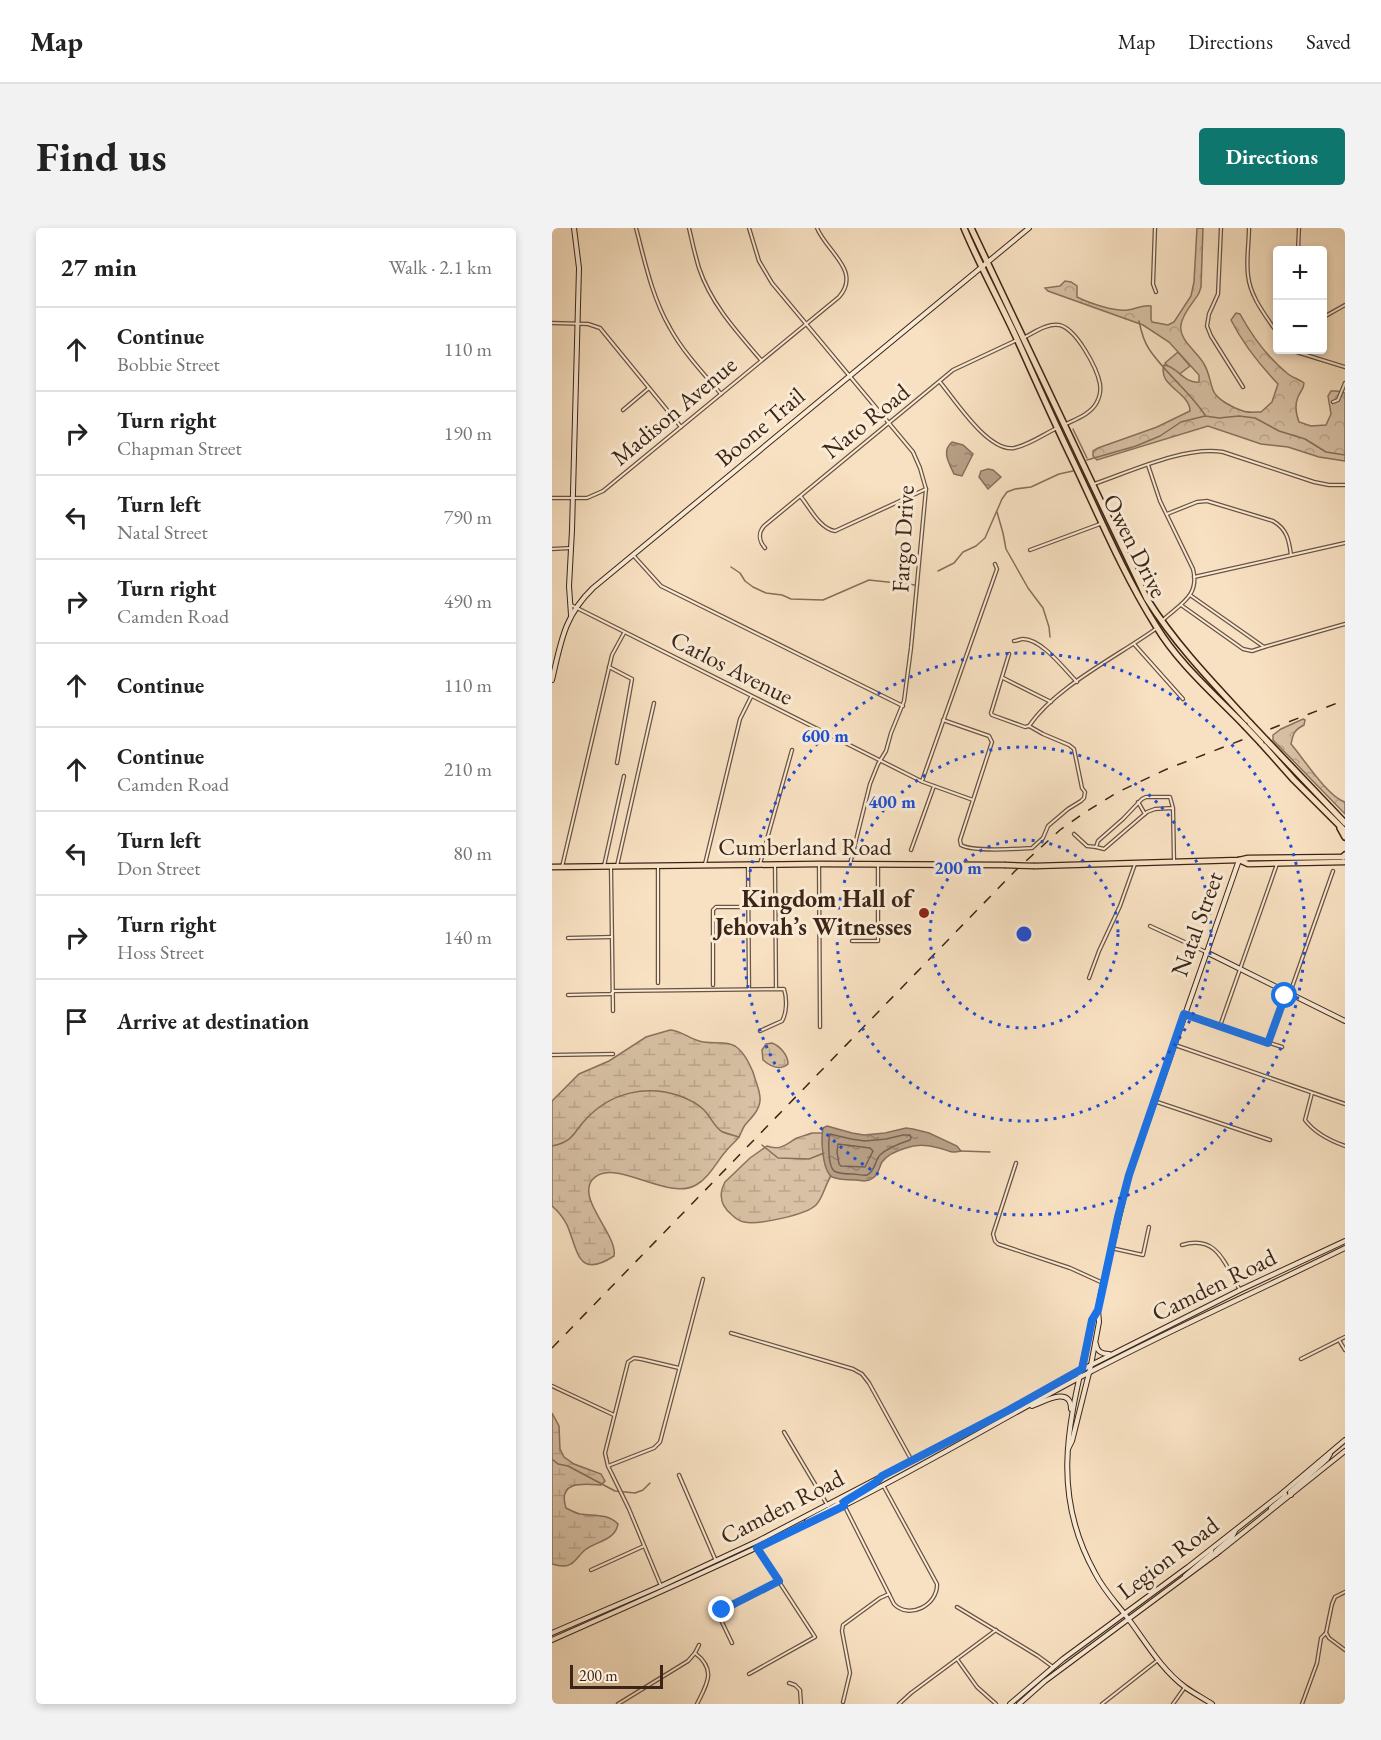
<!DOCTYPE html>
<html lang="en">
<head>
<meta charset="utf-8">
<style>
	body { margin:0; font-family:"EB Garamond",serif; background:#f2f2f2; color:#222 }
	.controls { position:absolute; right:18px; top:18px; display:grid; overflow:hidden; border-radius:6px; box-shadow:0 3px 9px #0003 }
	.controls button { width:54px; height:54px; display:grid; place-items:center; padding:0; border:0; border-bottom:2px solid #e0e0e0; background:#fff; color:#222; font:30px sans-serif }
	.scale { position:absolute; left:18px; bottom:15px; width:93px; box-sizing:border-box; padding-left:6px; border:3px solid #3c2417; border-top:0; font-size:16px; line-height:21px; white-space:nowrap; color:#3c2417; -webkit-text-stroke:4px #faecd7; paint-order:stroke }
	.stop { position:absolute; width:18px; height:18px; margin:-14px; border:4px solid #1a73e8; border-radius:50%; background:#fff }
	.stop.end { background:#1a73e8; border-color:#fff; box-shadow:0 2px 6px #0008 }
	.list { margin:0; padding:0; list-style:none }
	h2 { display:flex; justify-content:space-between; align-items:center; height:78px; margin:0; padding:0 24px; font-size:26px }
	h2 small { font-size:20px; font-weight:400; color:#767676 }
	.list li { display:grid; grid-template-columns:39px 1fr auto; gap:18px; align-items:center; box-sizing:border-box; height:84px; padding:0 24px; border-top:2px solid #e0e0e0 }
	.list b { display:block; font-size:22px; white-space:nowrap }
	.list p { margin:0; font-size:20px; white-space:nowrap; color:#767676 }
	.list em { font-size:20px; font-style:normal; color:#767676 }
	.icon { flex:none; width:33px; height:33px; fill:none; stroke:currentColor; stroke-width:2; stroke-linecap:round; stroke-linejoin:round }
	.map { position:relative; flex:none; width:793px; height:1476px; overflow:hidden; border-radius:6px }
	header { display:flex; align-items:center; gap:36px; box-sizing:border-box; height:84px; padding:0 30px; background:#fff; border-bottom:2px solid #e0e0e0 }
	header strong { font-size:28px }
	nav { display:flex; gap:33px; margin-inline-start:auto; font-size:21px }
	.intro { display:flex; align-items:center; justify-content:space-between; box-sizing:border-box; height:144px; padding:0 36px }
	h1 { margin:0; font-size:42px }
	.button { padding:15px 27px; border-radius:6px; background:#0f766e; color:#fff; font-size:21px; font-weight:700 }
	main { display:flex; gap:36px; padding:0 36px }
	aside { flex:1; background:#fff; border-radius:6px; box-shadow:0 3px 9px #0003 }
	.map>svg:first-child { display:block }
</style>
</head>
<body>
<header>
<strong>Map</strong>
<nav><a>Map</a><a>Directions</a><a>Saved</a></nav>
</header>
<div class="intro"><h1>Find us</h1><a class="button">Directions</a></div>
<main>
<aside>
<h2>27 min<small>Walk · 2.1 km</small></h2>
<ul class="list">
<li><svg class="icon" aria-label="ahead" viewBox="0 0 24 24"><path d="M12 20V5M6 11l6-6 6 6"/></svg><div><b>Continue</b><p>Bobbie Street</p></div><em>110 m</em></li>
<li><svg class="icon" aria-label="right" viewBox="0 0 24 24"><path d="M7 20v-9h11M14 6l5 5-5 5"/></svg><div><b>Turn right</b><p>Chapman Street</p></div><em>190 m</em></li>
<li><svg class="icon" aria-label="left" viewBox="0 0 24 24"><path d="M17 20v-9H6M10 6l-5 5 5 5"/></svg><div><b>Turn left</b><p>Natal Street</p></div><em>790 m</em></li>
<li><svg class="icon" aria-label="right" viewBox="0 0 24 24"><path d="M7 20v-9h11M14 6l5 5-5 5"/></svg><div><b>Turn right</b><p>Camden Road</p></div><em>490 m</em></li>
<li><svg class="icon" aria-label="ahead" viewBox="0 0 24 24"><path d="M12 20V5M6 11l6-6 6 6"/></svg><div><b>Continue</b></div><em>110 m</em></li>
<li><svg class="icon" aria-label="ahead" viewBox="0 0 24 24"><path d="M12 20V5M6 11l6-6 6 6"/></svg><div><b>Continue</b><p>Camden Road</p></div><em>210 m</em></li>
<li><svg class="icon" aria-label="left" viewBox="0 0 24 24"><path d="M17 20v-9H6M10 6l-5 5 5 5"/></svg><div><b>Turn left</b><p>Don Street</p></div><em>80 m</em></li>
<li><svg class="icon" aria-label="right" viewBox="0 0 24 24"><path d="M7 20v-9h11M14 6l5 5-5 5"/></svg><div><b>Turn right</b><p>Hoss Street</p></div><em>140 m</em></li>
<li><svg class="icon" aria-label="arrive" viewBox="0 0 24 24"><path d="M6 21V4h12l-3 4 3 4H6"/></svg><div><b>Arrive at destination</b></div></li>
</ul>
</aside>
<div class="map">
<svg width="793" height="1476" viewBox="0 0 793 1476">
	<defs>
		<pattern id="forest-crowns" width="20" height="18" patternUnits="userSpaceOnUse" patternTransform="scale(1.5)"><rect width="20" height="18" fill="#d8c1a5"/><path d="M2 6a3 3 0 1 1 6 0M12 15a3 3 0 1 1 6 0" fill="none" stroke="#baa68d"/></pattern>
		<pattern id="wetland-marsh" width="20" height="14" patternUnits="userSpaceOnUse" patternTransform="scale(1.5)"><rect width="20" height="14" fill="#d8c1a5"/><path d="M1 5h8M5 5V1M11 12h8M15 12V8" fill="none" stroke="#baa68d"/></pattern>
		<pattern id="water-ripples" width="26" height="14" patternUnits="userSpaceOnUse" patternTransform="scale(1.5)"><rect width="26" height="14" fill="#b8a188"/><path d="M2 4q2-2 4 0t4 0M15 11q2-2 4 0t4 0" fill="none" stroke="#97836e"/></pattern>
	</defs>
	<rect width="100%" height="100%" fill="#f8e1c2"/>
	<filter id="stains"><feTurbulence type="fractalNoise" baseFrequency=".00333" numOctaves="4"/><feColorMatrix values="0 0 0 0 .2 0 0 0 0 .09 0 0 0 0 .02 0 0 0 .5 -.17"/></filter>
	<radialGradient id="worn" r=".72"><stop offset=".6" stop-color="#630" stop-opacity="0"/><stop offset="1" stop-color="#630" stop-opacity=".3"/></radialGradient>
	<g fill="#d8c1a5" stroke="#8a725e" stroke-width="1.5">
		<polygon points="626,124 638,138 625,148 613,135"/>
		<polygon points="529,243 530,243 536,252 580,347 579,348"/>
	</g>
	<g fill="url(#forest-crowns)" stroke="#8a725e" stroke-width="1.5">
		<path d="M645 0H651L649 59 647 65C642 74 630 86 629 97 626 112 646 124 652 136 657 144 658 154 661 162 664 171 681 180 691 183 696 185 703 184 709 184L720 174 726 156C707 136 691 116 679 92L684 85 688 86C700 108 715 129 736 146 741 150 747 151 752 155 752 162 748 163 746 169 742 178 744 186 747 194L759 198 774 197 779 186 776 168 779 163H785L793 165V233L767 229 736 219 709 216 656 198 545 232 541 228V223L546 220 605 199 638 183C638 164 605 158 612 137 625 138 632 156 647 154V147L617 114 591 97 496 63 493 60 508 58 513 53 519 54 525 58V69C537 75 563 84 576 82 584 81 592 76 599 78V91L600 94 616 97 622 94 639 68 642 54Z"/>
		<path d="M751 491 753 492 752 497C742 502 741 506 739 516 752 531 775 568 793 574V586L721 512V507L729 501Z"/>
	</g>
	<g fill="url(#wetland-marsh)" stroke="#8a725e" stroke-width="1.5">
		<path d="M118 802C129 803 137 810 147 813 159 817 173 812 183 818 192 824 197 835 201 844 203 852 208 862 208 870 209 881 199 890 193 897 190 901 189 906 187 909 183 914 178 918 174 923 165 933 157 950 144 957 114 974 61 927 40 952 25 972 66 1007 62 1028 25 1052 26 1022 15 997 11 989 6 983 0 978V873L27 846 57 833 94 809Z"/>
		<path d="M220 815C228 818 236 827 236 836 228 843 218 838 211 832L210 822 214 816Z"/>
		<path d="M260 905H271C271 919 270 936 279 948 273 957 271 970 264 977 254 987 206 997 192 994 187 993 183 990 180 987 169 978 166 967 173 954L198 930 215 918C229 923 234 916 245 910 250 908 255 907 260 905Z"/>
		<path d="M0 1185 7 1198 8 1221 12 1229 22 1236 49 1246 53 1253 49 1257C32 1256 5 1252 14 1280 18 1282 23 1285 28 1286 41 1288 55 1285 66 1296 63 1313 44 1313 33 1322 28 1326 24 1333 19 1336 13 1340 6 1338 0 1336Z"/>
	</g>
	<g fill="url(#water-ripples)" stroke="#866f5b" stroke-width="1.5">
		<path d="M400 214 411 217 421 226 410 248 402 246C397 235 389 223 400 214Z"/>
		<polygon points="436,241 441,242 449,249 436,261 427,249 429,243"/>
		<path d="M275 898 300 905 312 907 333 905 354 900 361 901 377 905 405 918 409 923C398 926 397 922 387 920 377 917 364 916 354 920 347 922 335 927 330 934 327 939 327 946 321 950 316 954 310 953 303 952 296 952 287 952 280 949 270 942 269 911 271 900Z"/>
	</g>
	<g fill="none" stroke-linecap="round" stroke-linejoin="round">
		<g stroke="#7a6250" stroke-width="1.5">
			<path d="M278 906 299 911 313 913 334 911 351 907H358L359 910 358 912C349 915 335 920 328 927 323 932 323 944 315 947 312 948 305 946 301 946 296 946 287 946 282 943 276 938 276 913 278 906Z"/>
			<polygon points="286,916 318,920 321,923 313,939 289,938 287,936 285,924"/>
		</g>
		<g stroke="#866f5b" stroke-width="1.5">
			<path d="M587 93C589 103 591 112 597 121 613 145 637 163 653 187"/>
			<polyline points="521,201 535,230"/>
			<polyline points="535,232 584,218 608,208 629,194 653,188 667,190 687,188 703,190 727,203 753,211 774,224 793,227"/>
			<polyline points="445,284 451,305 454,321 476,360 491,380 497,399 498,409"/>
			<polyline points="179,339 188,345 193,353 201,359 214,365 230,367 239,371 271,372 317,352 363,357"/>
			<polyline points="386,343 402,335 411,324 424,318 433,310 450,271 455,264 463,261 479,259 507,246 521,243"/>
			<polyline points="210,917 226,930 257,931 272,925"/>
			<path d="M0 918C23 913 21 904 35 890 59 865 94 856 128 868 136 871 146 876 152 882 158 888 162 898 169 903 174 906 182 907 187 909"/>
			<polyline points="409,923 438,924"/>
			<polyline points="0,1231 6,1236 16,1238 63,1263 83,1265 91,1262 98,1255"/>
		</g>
		<g stroke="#6b5342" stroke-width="4.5">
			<g id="street">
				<path d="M84 0C93 34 100 69 118 100 131 124 151 145 169 166"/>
				<path d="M137 0C140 13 143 27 147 40 159 76 185 104 209 132"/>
				<polyline points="197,0 207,33 220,55 361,224 368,240 374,261 359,420 352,473 339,505 334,523 326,536 318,556 298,636"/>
				<polyline points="603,0 601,56 604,64"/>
				<polyline points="669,0 666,66 657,86 655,98 659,108 691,159"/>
				<path d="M697 0C697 15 694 32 696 47 698 69 714 88 726 106"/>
				<polyline points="746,22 747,0"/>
				<polyline points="770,90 793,77"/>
				<polyline points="0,95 36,96 48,100 129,199"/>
				<path d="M473 109C483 104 496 95 507 97 524 100 545 140 548 156 549 162 548 168 545 174 539 186 524 191 512 197"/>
				<polyline points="738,122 793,139"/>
				<path d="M388 154C403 172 436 224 462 220 477 217 492 206 505 200"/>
				<polyline points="781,174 786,172 793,155"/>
				<polyline points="71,182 97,160"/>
				<path d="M596 237 608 273 641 341C648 368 628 376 611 392"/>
				<path d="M542 256C580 243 632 218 671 224L762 254 777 257H793"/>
				<path d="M249 269C258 280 268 301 283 303L374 261"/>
				<path d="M0 270H35L51 263 287 69C310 43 274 23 265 0"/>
				<path d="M615 286 645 274 655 273 721 293C735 301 737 312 739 327"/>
				<path d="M213 320C207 313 206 305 212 298L401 142 465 112"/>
				<polyline points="0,321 19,320"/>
				<polyline points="478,322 548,296"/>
				<polyline points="81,327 109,358 351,478"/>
				<polyline points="642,349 793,315"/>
				<polyline points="638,367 712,419 793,396"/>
				<polyline points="19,377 371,554 421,572"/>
				<polyline points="629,377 691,421 700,423 712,419"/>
				<path d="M462 413C465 413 468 411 471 411 490 411 513 442 525 454"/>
				<polyline points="582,416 631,471"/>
				<polyline points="57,439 80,451 65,535"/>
				<polyline points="451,450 499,474"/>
				<path d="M391 492 437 508 440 514 408 612 409 617C420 624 465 621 480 620L491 610 496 598 516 581 529 573 532 570 533 564 530 560 522 521 517 517 491 506 477 498 473 499 440 487 439 485 457 426"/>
				<path d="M477 498C503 459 566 428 605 400"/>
				<polyline points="370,553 445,341 443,336"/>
				<polyline points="586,574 593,586"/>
				<polyline points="621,580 603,581 595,584 552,621 544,619 546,613 571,591 590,571 594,569 618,569 621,580 622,633"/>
				<polyline points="522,606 535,618 544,619"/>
				<polyline points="359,622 382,558"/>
				<polyline points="153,636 188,491 199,469"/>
				<polyline points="196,636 197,761"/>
				<polyline points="208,636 240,522"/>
				<polyline points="223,636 224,759"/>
				<polyline points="267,636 268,799"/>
				<polyline points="52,638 72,548"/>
				<polyline points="65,638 102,475"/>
				<polyline points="10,639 60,427 72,405"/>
				<polyline points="59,640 61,783"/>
				<polyline points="106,640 106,755"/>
				<polyline points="598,698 654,724"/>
				<polyline points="16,710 60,709"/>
				<polyline points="300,713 326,713 326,636"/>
				<polyline points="537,750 547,723 568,678 583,636"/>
				<polyline points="161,757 161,682 164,679 196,679"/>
				<path d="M16 767 59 766 62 763 232 761C235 770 235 785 230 793L208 803"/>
				<polyline points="633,787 730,819"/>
				<polyline points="668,798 725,636"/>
				<polyline points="716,815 733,768 739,762 781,643"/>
				<polyline points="623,817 793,876"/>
				<polyline points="0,827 61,826"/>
				<path d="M760 865 753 892C762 904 779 913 793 918"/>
				<polyline points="602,873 718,912"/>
				<polyline points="464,935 441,1006 443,1013 446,1016 518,1040 551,1055"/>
				<path d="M630 1017C666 1006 673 1037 688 1062"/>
				<polyline points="559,1020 591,1027 597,999"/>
				<polyline points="179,1105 301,1141 310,1146 317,1155 360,1233"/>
				<polyline points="787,1112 793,1122"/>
				<polyline points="749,1131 793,1109"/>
				<polyline points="0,1158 62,1187"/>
				<polyline points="232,1204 276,1278"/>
				<polyline points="56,1238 102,1220 108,1214 151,1051"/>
				<polyline points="127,1247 164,1333"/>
				<path d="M292 1277 342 1376C357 1392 386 1377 385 1356L331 1257"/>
				<polyline points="39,1342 92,1318"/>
				<polyline points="109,1358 77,1281 56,1238 53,1225 76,1134 82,1130 89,1131 127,1140"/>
				<polyline points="405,1379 486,1428 501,1439"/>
				<polyline points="774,1405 780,1376 783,1369 793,1364"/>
				<polyline points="774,1405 777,1410 793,1422"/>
				<polyline points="180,1415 167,1388 167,1384 227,1353"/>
				<path d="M143 1425C165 1442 155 1456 145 1476"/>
				<polyline points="405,1431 425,1459 444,1476"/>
				<polyline points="197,1446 263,1409 205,1320"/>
				<polyline points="237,1455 243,1457 248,1462 249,1476"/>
				<polyline points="291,1474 298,1445 290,1403 291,1397 328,1370 337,1366"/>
				<polyline points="66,1476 136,1433 143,1425 147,1417"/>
				<polyline points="347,1476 359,1465 444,1402"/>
				<polyline points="550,1476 606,1432"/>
				<polyline points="621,1476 633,1459"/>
				<polyline points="750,1476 765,1435 769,1410 774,1405"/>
			</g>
		</g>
		<g stroke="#3c2417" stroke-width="6">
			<g id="secondary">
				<polyline points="19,387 17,358 20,302 27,40 22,0"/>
				<path d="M0 452C9 414 12 388 41 360L477 0"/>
				<polyline points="654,724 793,793"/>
				<path d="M545 1083 540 1093C521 1183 494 1257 543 1345 552 1363 566 1377 578 1393 595 1416 610 1442 633 1459 641 1465 651 1470 660 1476"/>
				<path d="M544 1116C545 1124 550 1126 557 1126"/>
				<path d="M480 1178C493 1173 519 1158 519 1181"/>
				<polyline points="516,1221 520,1213 539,1137 547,1094 546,1082 549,1065 577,947 687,632"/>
				<polyline points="739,1267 738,1264 775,1231 778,1226"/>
				<polyline points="291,1277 292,1274 323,1255 327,1251"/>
				<polyline points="719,1280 732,1269 733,1266 732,1264"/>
				<polyline points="255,1293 286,1276 285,1273"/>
				<polyline points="664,1326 664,1323 680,1309 683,1303"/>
				<polyline points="633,1348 660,1325 659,1322"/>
				<polyline points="0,1405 109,1358 206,1313 457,1182 539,1137 688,1062 793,1013"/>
				<path d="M0 1412C97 1369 194 1326 289 1279 373 1237 453 1189 536 1145 620 1101 708 1062 793 1020"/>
				<polyline points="458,1476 511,1431 636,1339 728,1267 793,1212"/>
				<polyline points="467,1476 493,1453 668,1323 793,1223"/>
			</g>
		</g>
		<g stroke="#3c2417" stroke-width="7">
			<g id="primary">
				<polyline points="687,632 696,636 793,634"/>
				<polyline points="483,638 687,632 696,630 793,629"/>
				<polyline points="0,639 267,636 452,637"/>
			</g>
		</g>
		<g stroke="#3c2417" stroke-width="8">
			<g id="highway">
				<path d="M412 0C428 38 448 74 465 111 484 153 502 194 522 235 548 290 572 347 604 398 626 435 662 466 692 497"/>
				<path d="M419 0 595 371C624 417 661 455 698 495"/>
				<polyline points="715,513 793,595"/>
				<polyline points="709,515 742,552 793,603"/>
				<polyline points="788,600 793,609"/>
				<polyline points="791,629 793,627"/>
			</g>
		</g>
		<use href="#street" stroke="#faecd7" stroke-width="2"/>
		<use href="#secondary" stroke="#faecd7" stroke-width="4"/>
		<use href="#primary" stroke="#f8e1c2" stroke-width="4.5"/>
		<use href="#highway" stroke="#f8e1c2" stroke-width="5"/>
		<polyline stroke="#3c2417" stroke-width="1.5" stroke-dasharray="10 10" stroke-linecap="butt" points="0,1120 463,643 508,602 535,583 566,564 615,541 793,472"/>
		<g stroke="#3c2417" stroke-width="7" stroke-linecap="butt">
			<polyline id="primary-bridge" points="452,637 483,638"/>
		</g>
		<g stroke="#3c2417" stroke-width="8" stroke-linecap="butt">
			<g id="highway-bridge">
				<polyline points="698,495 715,513"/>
				<polyline points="692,497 709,515"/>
			</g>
		</g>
		<use href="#primary-bridge" stroke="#f8e1c2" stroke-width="4.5"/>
		<use href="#highway-bridge" stroke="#f8e1c2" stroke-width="5"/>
	</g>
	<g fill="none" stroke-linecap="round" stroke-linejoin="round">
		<polyline stroke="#1a73e8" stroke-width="8" points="170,1382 227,1353 205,1320 292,1278 292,1274 323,1255 330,1248 457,1182 530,1141 540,1092 546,1082 566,989 577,947 632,786 716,815 733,768"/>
	</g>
	<g fill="none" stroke="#1d4ed8" stroke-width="3" stroke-dasharray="3 6">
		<circle cx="472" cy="706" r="94"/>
		<circle cx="472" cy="706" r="187"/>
		<circle cx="472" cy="706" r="281"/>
	</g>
	<circle fill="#8f2418" stroke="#faecd7" stroke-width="2" cx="372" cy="685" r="6"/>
	<g text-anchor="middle" stroke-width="6" stroke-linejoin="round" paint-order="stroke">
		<g font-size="24" fill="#3c2417" stroke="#faecd7">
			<text transform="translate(122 183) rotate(-40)" y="8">Madison Avenue</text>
			<text transform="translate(314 193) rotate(-39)" y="8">Nato Road</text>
			<text transform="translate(208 199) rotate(-40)" y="8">Boone Trail</text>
			<text transform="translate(351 311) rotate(-87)" y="8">Fargo Drive</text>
			<text transform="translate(583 318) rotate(63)" y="8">Owen Drive</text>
			<text transform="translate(180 440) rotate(27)" y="8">Carlos Avenue</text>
			<text x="253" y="627">Cumberland Road</text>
			<text transform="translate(645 696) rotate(-70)" y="8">Natal Street</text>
			<text transform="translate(662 1057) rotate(-26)" y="8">Camden Road</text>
			<text transform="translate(230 1279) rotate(-27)" y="8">Camden Road</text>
			<text transform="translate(616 1330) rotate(-37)" y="8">Legion Road</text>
		</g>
		<g font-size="24" font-weight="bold" fill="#3c2417" stroke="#faecd7" text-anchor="end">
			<text x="360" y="679">Kingdom Hall of<tspan x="360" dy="28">Jehovah’s Witnesses</tspan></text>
		</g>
	</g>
	<circle cx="472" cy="706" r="9" fill="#1d4ed8" stroke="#faecd7" stroke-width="3"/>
	<g font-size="18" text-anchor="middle" font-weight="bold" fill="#1d4ed8" stroke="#faecd7" stroke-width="6" stroke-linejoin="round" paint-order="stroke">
		<text x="273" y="514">600 m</text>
		<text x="340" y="580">400 m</text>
		<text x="406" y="646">200 m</text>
	</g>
	<rect width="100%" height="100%" filter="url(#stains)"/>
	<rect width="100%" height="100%" fill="url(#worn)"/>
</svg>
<div class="controls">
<button>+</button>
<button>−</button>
</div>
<div class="scale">200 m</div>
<div class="stop" style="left:733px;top:768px"></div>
<div class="stop end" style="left:170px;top:1382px"></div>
</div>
</main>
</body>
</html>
